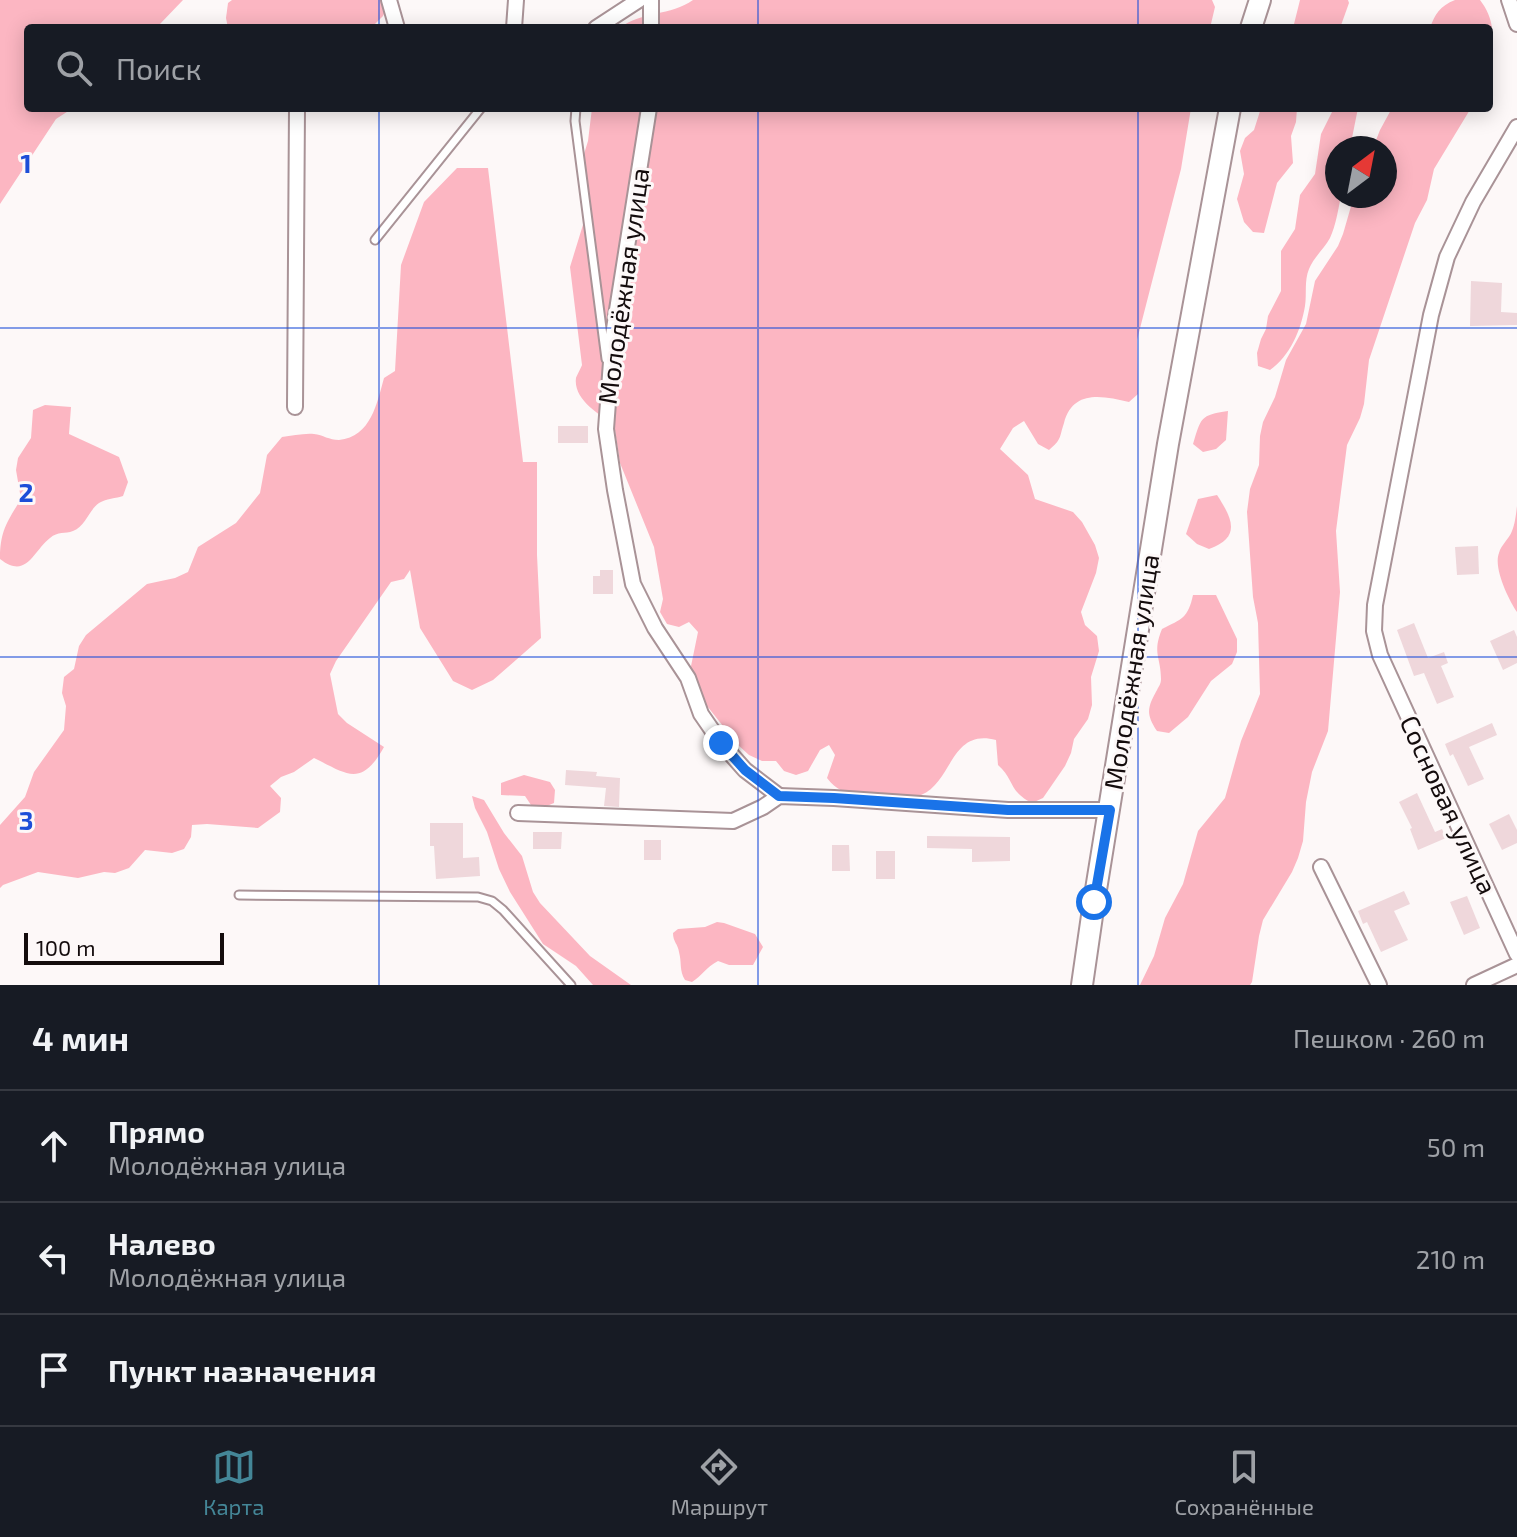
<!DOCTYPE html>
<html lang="ru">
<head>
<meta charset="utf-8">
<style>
	body { margin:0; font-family:"Exo 2",sans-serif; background:#20242c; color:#f1f3f6 }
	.compass { position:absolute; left:1325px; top:136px; width:72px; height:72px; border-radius:50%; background:#171b24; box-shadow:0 4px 20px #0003; rotate:32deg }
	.scale { position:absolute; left:24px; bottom:20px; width:200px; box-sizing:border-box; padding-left:8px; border:4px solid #140c0d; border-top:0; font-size:22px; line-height:28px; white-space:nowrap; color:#140c0d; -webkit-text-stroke:6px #fdf8f8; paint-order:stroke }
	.stop { position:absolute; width:24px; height:24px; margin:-18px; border:6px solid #1a73e8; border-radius:50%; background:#fff }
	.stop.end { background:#1a73e8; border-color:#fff; box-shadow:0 2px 8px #0008 }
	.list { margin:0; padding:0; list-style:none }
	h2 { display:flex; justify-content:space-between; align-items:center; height:104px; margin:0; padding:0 32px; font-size:34px }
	h2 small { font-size:26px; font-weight:400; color:#9ea1a6 }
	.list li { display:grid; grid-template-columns:52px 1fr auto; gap:24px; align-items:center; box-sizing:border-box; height:112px; padding:0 32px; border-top:2px solid #363941 }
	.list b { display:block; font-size:30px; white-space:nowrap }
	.list p { margin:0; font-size:26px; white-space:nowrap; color:#9ea1a6 }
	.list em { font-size:26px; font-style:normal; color:#9ea1a6 }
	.icon { flex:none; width:44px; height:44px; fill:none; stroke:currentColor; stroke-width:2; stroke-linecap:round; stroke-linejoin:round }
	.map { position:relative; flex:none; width:1517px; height:985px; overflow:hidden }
	.search { position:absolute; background:#171b24; box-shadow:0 4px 20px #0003; left:24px; right:24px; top:24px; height:88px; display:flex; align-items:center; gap:20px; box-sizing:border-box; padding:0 28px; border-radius:8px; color:#9ea1a6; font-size:30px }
	.sheet { height:440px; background:#171b24 }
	nav { display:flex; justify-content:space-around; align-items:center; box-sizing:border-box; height:112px; border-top:2px solid #363941; background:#171b24; font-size:22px; color:#9ea1a6 }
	nav a { display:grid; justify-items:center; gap:4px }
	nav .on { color:#448697 }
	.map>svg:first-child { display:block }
</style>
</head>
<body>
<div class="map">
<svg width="1517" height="985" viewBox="0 0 1517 985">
	<rect width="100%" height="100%" fill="#fdf8f8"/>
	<g fill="#fcb6c2">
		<polygon points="0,0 183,0 159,25 158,28 28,28 28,108 73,108 56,119 0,204"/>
		<polygon points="232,0 389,0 389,2 383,16 371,28 228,28 226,18 228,3"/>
		<path d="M693 0H1212L1215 7 1210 28H620C641 11 671 16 693 0Z"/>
		<polygon points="1300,0 1348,0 1349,3 1340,28 1293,28"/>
		<path d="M1455 0H1480C1494 18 1495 37 1489 58V28H1430C1435 14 1440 6 1455 0Z"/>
		<path d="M592 108H1191L1181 169 1137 340 1138 394 1129 402C1103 396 1073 389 1064 423 1059 438 1062 439 1049 450L1038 444 1024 421 1013 428 1000 449 1028 475 1035 499 1073 512 1082 522 1095 545 1099 558 1096 573 1081 612 1085 625 1097 636 1099 651 1091 677 1092 705 1088 719 1074 739 1071 753 1065 766 1043 798 1032 803C1008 791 1015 780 998 765L996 740C950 728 953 782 921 795 904 802 888 792 872 792 851 793 841 796 827 778L835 755 829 745 820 750 808 771 796 775 784 771 776 761H762L749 755 738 745 696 692 690 671 698 632 689 622 679 627 667 624 660 612 663 599 654 547 620 463 614 424C599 415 573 399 576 378 576 377 582 366 582 365L570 267 586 215 580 167 588 141Z"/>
		<polygon points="1261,108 1297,108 1296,122 1291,136 1293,163 1277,183 1264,233 1253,232 1244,222 1237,199 1244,174 1240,151 1245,138 1254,130"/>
		<path d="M1334 108H1358L1350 148H1337V196H1341C1338 210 1336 225 1330 238 1324 249 1314 257 1309 269 1304 281 1307 294 1305 306 1301 330 1290 356 1270 370L1258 366 1257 353 1261 339 1266 329 1268 316 1281 291V251L1295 229 1300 195 1315 174 1321 134Z"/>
		<polygon points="1392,108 1471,108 1434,169 1427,200 1415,223 1369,360 1364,404 1360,418 1347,445 1336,531 1340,592 1328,731 1312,772 1306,802 1303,841 1298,858 1292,872 1263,920 1259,936 1252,982 1250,985 1140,985 1154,956 1165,918 1183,884 1198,831 1225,798 1241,741 1260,694 1258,623 1253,597 1247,512 1250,489 1259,465 1260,436 1263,422 1275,397 1286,360 1306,324 1315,281 1338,246 1343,234 1354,196 1385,196 1385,148 1373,148 1380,130"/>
		<path d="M457 168H488L523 462H537V555L541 638 493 680 472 690 453 681 420 628 410 570 404 579 391 582 336 661 330 674 338 714 347 723 384 747C361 788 347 774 314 758L294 772 281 777 270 786 281 798 280 812 258 828 207 824 192 825 191 837 184 849 172 853 145 850 129 868 115 873 104 872 78 878 38 872 3 885 0 888V825L25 797 34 772 64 730 66 706 62 693 64 677 74 669 79 646 86 635 147 584 175 578 188 572 198 547 236 523 260 493 267 455 282 437C292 436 304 433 314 434 323 435 329 440 339 440 371 437 377 403 384 378L395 371 401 265 424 202Z"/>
		<path d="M45 405 71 407 69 434 119 457 128 482 123 496C117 498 105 499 99 503 88 511 86 526 73 531 65 534 58 531 50 538 33 551 27 580 0 559 0 531 7 522 21 499L16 470 18 458 31 438 33 410Z"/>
		<path d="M1228 411 1226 440 1216 449 1203 452 1193 444C1201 418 1200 415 1228 411Z"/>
		<path d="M1217 495C1232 518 1242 537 1209 549L1197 544 1186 534 1198 499Z"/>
		<path d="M1517 506V612C1509 600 1493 568 1499 553 1501 545 1509 539 1512 531 1515 524 1516 514 1517 506Z"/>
		<path d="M1193 595H1216L1237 639V652L1232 664 1211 681 1188 717 1169 733 1157 731C1146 714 1147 708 1157 690 1159 686 1161 684 1161 679 1161 657 1152 653 1162 629 1182 619 1188 618 1193 595Z"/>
		<polygon points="524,775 550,782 555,790 554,803 542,808 531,805 525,796 501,795 501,783"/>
		<polygon points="472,796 484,800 504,833 522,856 533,892 540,903 590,956 631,985 593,985 576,966 543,944 510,892 499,869 487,832 475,808"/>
		<path d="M717 922 724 923 755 934 763 947 753 965H729L718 961C706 967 702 976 692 982L685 980C679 970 682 963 679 952 678 944 673 942 673 933L678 929 705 927Z"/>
	</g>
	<g fill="#efd7db">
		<polygon points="1471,281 1502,283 1501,312 1517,313 1517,325 1470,326"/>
		<rect x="558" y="426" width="30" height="17"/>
		<polygon points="1478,546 1479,574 1457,575 1455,547"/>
		<polygon points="600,570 613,570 613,594 593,594 593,576 600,576"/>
		<polygon points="1414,623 1428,658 1444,652 1448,663 1441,666 1454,697 1437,704 1424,673 1414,676 1397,630"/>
		<polygon points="1514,630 1517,637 1517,663 1503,670 1490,641"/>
		<polygon points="1492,723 1497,735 1469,747 1484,779 1468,786 1453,754 1450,756 1445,744"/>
		<polygon points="566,770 597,772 596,776 620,778 619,807 604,806 606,788 565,785"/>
		<polygon points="1417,793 1435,832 1442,829 1446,838 1418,850 1410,829 1412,828 1399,802"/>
		<polygon points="1509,814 1517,830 1517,843 1502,850 1489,824"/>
		<polygon points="430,823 463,823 463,858 479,857 480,876 436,879 434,846 430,846"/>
		<polygon points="533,832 562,832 561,849 533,849"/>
		<polygon points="927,836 1010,837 1010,861 972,862 972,849 927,848"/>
		<rect x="644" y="840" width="17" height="20"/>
		<polygon points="832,845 849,845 850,871 832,871"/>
		<rect x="876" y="851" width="19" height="28"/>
		<polygon points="1404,891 1410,904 1394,911 1408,940 1381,952 1367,922 1363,924 1358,911"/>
		<polygon points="1467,896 1480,928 1464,935 1450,902"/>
	</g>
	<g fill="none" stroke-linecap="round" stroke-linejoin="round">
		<g stroke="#a99397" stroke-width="11">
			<g id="lane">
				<polyline points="576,108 575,121 606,359"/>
				<polyline points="375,240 481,108"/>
				<polyline points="239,895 478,897 492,901 503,910 571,985"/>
			</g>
		</g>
		<g stroke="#a99397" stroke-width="18">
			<g id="street">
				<polyline points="389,0 397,28"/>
				<polyline points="651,0 651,28"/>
				<polyline points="1509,0 1517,24"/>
				<polyline points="514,28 516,0"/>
				<polyline points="596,28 639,0"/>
				<polyline points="649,108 613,335 606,429 615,490 633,584 655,628 688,678 701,714 721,743 745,770 779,796"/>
				<polyline points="1517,127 1473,202 1447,257 1431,315 1375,605 1374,631 1380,655 1517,954"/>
				<polyline points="295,407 297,108"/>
				<polyline points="518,813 733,821 763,807 779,796 834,798 1008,810 1110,810"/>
				<polyline points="1321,867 1379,985"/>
				<polyline points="1474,985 1517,965"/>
			</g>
		</g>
		<g stroke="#a99397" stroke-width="24">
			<g id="secondary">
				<polyline points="1251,28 1260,0"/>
				<polyline points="1082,985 1094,902 1168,444 1230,108"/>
			</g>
		</g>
		<use href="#lane" stroke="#fff" stroke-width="7"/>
		<use href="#street" stroke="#fff" stroke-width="14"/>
		<use href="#secondary" stroke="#fff" stroke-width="20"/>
	</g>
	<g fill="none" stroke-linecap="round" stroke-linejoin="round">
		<polyline stroke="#1a73e8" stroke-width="10" points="721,743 745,770 779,796 834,798 1008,810 1110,810 1094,902"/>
	</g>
	<path fill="none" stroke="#1d4ed8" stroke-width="2" stroke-opacity="0.55" d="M379 0V28M758 0V28M1138 0V28M379 108V985M758 108V985M1138 108V985M0 328H1517M0 657H1517"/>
	<g text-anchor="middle" stroke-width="6" stroke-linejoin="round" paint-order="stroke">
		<g font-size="26" fill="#140c0d" stroke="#fdf8f8">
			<text transform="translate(624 286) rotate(-82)" y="9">Молодёжная улица</text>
			<text transform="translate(1132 672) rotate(-81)" y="9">Молодёжная улица</text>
			<text transform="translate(1448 805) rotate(65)" y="9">Сосновая улица</text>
		</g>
	</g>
	<g font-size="26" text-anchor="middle" font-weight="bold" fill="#1d4ed8" stroke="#fdf8f8" stroke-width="6" stroke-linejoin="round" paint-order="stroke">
		<text x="26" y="173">1</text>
		<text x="26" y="502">2</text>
		<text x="26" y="830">3</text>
	</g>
</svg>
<svg class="compass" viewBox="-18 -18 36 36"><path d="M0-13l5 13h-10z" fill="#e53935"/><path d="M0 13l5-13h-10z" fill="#9ea1a6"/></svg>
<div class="scale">100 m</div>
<div class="stop" style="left:1094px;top:902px"></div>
<div class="stop end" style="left:721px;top:743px"></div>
<div class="search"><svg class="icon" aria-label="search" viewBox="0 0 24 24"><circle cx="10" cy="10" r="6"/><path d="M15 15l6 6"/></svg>Поиск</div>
</div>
<section class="sheet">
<h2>4 мин<small>Пешком · 260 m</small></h2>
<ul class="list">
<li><svg class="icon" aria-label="ahead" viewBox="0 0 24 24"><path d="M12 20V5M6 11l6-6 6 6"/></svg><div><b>Прямо</b><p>Молодёжная улица</p></div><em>50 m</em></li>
<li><svg class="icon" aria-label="left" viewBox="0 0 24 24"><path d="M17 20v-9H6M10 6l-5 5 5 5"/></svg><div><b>Налево</b><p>Молодёжная улица</p></div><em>210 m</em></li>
<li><svg class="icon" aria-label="arrive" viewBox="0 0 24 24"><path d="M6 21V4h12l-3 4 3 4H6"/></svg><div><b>Пункт назначения</b></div></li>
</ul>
</section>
<nav>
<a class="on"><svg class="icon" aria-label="map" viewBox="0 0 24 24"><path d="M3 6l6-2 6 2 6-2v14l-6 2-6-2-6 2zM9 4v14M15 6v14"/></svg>Карта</a>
<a><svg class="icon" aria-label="directions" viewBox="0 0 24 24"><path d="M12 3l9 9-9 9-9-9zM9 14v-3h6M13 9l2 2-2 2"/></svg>Маршрут</a>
<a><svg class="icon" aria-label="saved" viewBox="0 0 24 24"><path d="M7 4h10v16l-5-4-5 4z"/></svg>Сохранённые</a>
</nav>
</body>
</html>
